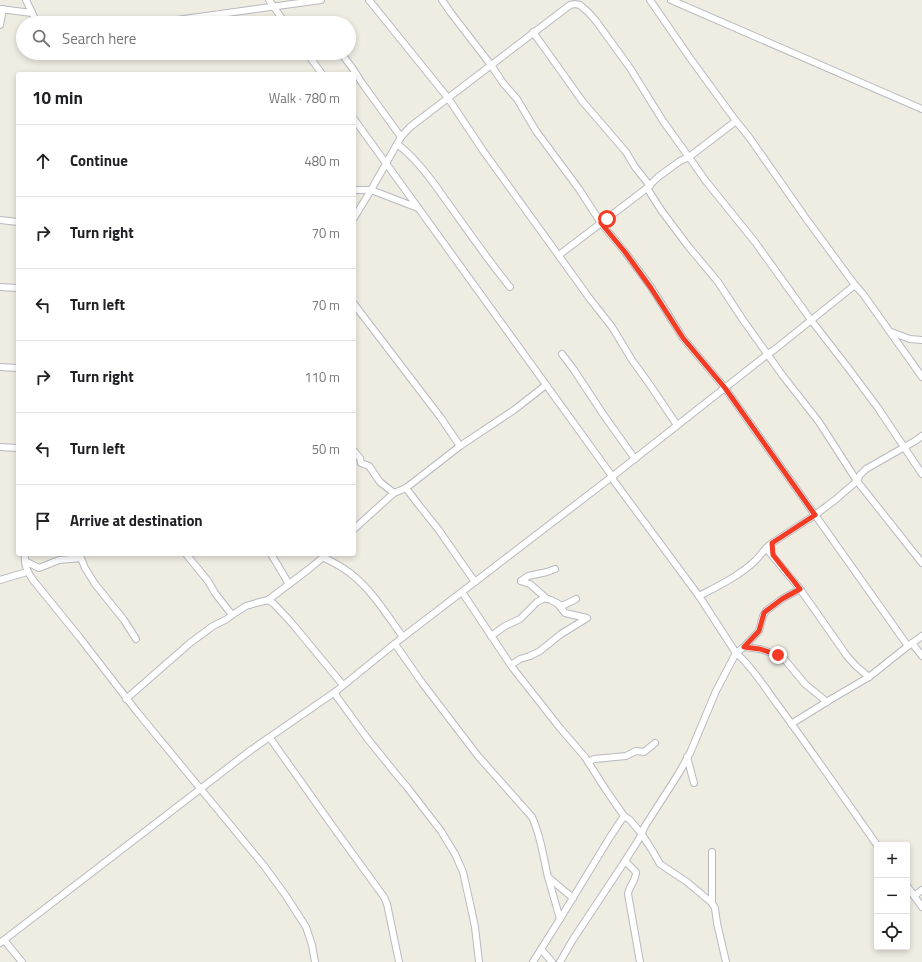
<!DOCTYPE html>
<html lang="en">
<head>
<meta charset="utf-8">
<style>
	body { margin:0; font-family:"Titillium Web",sans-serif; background:#f6f6f6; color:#202124 }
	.controls { position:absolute; right:12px; bottom:12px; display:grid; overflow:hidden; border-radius:4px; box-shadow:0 2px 6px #0003 }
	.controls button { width:36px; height:36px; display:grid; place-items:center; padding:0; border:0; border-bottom:1px solid #e0e0e0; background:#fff; color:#202124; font:20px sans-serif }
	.stop { position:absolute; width:12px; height:12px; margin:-9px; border:3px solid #f43b23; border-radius:50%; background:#fff }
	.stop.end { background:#f43b23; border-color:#fff; box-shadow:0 1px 4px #0008 }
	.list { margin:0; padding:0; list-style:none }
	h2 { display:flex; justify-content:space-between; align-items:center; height:52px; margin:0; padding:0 16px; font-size:17px }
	h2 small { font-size:13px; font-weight:400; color:#757577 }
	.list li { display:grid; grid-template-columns:26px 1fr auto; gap:12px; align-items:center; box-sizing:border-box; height:72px; padding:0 16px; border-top:1px solid #e0e0e0 }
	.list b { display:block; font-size:15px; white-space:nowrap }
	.list em { font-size:13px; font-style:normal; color:#757577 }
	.icon { flex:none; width:22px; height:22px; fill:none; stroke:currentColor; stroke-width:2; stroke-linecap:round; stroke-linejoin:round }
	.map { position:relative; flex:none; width:922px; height:962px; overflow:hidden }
	.search { position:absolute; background:#fff; box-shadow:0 2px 6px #0003; left:16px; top:16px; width:340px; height:44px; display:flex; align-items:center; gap:10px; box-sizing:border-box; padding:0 14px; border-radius:22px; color:#757577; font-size:15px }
	.panel { position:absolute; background:#fff; box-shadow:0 2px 6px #0003; left:16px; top:72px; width:340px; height:484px; border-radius:4px }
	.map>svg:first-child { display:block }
</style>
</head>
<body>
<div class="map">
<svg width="922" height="962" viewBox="0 0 922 962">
	<rect width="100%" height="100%" fill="#efece2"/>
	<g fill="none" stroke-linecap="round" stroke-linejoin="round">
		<g stroke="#b8bac0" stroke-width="8">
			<g id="street">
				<polyline points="26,0 37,23"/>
				<polyline points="269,0 285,23"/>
				<polyline points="369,0 448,98 484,152 590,299 612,327 632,360 650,385 677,425"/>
				<polyline points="442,0 451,13 491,65 503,83 517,99 536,131 579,189 601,223 625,252 651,287 683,338 725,388 908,646"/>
				<polyline points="650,0 690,58 736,121"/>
				<polyline points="671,0 922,109"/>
				<polyline points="0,9 32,13"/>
				<polyline points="155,23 321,0"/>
				<polyline points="0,25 3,9"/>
				<polyline points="533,32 583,102 626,152 635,167 650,186"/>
				<polyline points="307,53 322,74"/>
				<polyline points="341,53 353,69 362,83 401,137"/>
				<path d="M354 119 612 476 614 481 699 596 736 653C752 666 767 691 780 708 813 753 845 799 877 845"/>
				<path d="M397 144C415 157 432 180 445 199 466 228 487 259 510 287"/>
				<polyline points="647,188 661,210 688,246 718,282 743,320 783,376 819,422 857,481 922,563"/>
				<polyline points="354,190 371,190 418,208"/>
				<polyline points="354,218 371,190 401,137 410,127 570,5 575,4 580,5 588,12 596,21 630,68 663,121 696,167 705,180 755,242 811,320 849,369 878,408 922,474"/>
				<polyline points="0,220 18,222"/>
				<polyline points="559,255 630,201 647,188 658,177 680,161 689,157 736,121 749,137 805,217 855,285"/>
				<polyline points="0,287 18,288"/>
				<polyline points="354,304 441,418 460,446 514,410 546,385"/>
				<polyline points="891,332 910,339 922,340"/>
				<polyline points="562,354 574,370 603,414 635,459"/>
				<polyline points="0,367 18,368"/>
				<polyline points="0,447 18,448"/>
				<polyline points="354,451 360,458 361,463 369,466 380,482 394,493"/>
				<polyline points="406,488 418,504 438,529 475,582"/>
				<polyline points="354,529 394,493 406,488 460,446"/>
				<polyline points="766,548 800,589 847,656 856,666 869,677 833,698 791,724"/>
				<path d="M25 554C24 565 27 571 33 580L80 638 138 713 265 867 286 896 306 927 312 945 315 962"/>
				<polyline points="186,554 208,581 215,593 232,615"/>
				<polyline points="271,554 289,584"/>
				<path d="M324 558C333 562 342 567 350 573 372 590 387 615 403 637"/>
				<polyline points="25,561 39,568 59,560 81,558 85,568 95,584 124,620 136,639"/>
				<polyline points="0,580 27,572"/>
				<polyline points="521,581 528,576 547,572 555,569"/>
				<polyline points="521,581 530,584 547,599"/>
				<polyline points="462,592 512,667 560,728 585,757 606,790 624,816 610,837 560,919 533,962"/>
				<path d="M699 596C718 586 739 576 755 561 761 555 765 548 772 543L815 515 835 500 857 481 860 475 866 469 915 441 922 436"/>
				<polyline points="268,600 274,604 290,621 343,685"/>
				<polyline points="491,636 505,626 520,619 537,602 545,598 551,600 562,606 576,599"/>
				<polyline points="912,643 922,656"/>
				<path d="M395 644 423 684 478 756 532 817C541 836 543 856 548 877 552 891 556 905 560 919"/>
				<polyline points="744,647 760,649 778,655 785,660 805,684 827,702"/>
				<polyline points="511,665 520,659 530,656 540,651 561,634 587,618 565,613 557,603"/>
				<polyline points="869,677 908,646 922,636"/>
				<polyline points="335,692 337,697 367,738 396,774 407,787 441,831 455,854 463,872 471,908 475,927 479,962"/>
				<polyline points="126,699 190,643 213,626 227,619 232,615 246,606 256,603 268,600 309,569 327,554"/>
				<polyline points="270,738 331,824 384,897 387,904 399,962"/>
				<polyline points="687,757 694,783"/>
				<polyline points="588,762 594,759 626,756 636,751 644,752 655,743"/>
				<polyline points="624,816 630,820 641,833 652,850 660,864 687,882 712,903 715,908 717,923 726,962"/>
				<polyline points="712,852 712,903"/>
				<path d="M625 861 636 872C636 881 629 886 628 894L640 962"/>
				<polyline points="548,877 555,883 573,898"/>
				<polyline points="907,886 922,907"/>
				<polyline points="914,896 922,890"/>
				<polyline points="4,940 22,962"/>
				<polyline points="0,943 251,750 335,692 403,637 609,479 768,354 774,350 855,285 863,294 922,377"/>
				<polyline points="541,949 552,962"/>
				<polyline points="560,962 572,941 625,861 639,839 645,826 679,773 690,753 716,691 736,653 744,647 759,631 763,616 766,611 782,599 800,589"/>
			</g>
		</g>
		<use href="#street" stroke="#fff" stroke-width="6"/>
	</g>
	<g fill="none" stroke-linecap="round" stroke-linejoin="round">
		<polyline stroke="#f43b23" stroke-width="5" points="607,219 601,223 625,252 651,288 683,338 725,388 815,515 772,543 773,555 800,589 782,599 766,611 764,613 759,631 744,647 760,649 778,655"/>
	</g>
</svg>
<div class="controls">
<button>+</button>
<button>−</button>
<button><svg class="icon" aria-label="locate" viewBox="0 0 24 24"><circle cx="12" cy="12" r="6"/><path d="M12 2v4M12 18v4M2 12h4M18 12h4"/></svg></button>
</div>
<div class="stop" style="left:607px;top:219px"></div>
<div class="stop end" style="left:778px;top:655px"></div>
<div class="search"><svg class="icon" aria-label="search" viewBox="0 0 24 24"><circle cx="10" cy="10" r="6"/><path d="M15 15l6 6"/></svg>Search here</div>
<section class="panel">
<h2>10 min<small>Walk · 780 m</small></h2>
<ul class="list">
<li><svg class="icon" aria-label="ahead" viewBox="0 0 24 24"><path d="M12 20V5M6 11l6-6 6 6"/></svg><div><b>Continue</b></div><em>480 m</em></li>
<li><svg class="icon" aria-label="right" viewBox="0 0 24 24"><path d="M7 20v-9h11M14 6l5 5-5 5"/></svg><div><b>Turn right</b></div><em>70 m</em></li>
<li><svg class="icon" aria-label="left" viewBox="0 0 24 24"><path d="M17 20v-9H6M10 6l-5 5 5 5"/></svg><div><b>Turn left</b></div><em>70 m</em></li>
<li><svg class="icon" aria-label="right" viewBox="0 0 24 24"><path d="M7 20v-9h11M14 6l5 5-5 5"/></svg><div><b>Turn right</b></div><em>110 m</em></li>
<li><svg class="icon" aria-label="left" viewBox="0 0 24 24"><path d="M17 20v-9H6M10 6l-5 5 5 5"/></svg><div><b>Turn left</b></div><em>50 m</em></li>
<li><svg class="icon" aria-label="arrive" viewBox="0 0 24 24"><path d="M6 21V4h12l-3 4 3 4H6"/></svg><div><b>Arrive at destination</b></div></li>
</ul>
</section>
</div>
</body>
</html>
